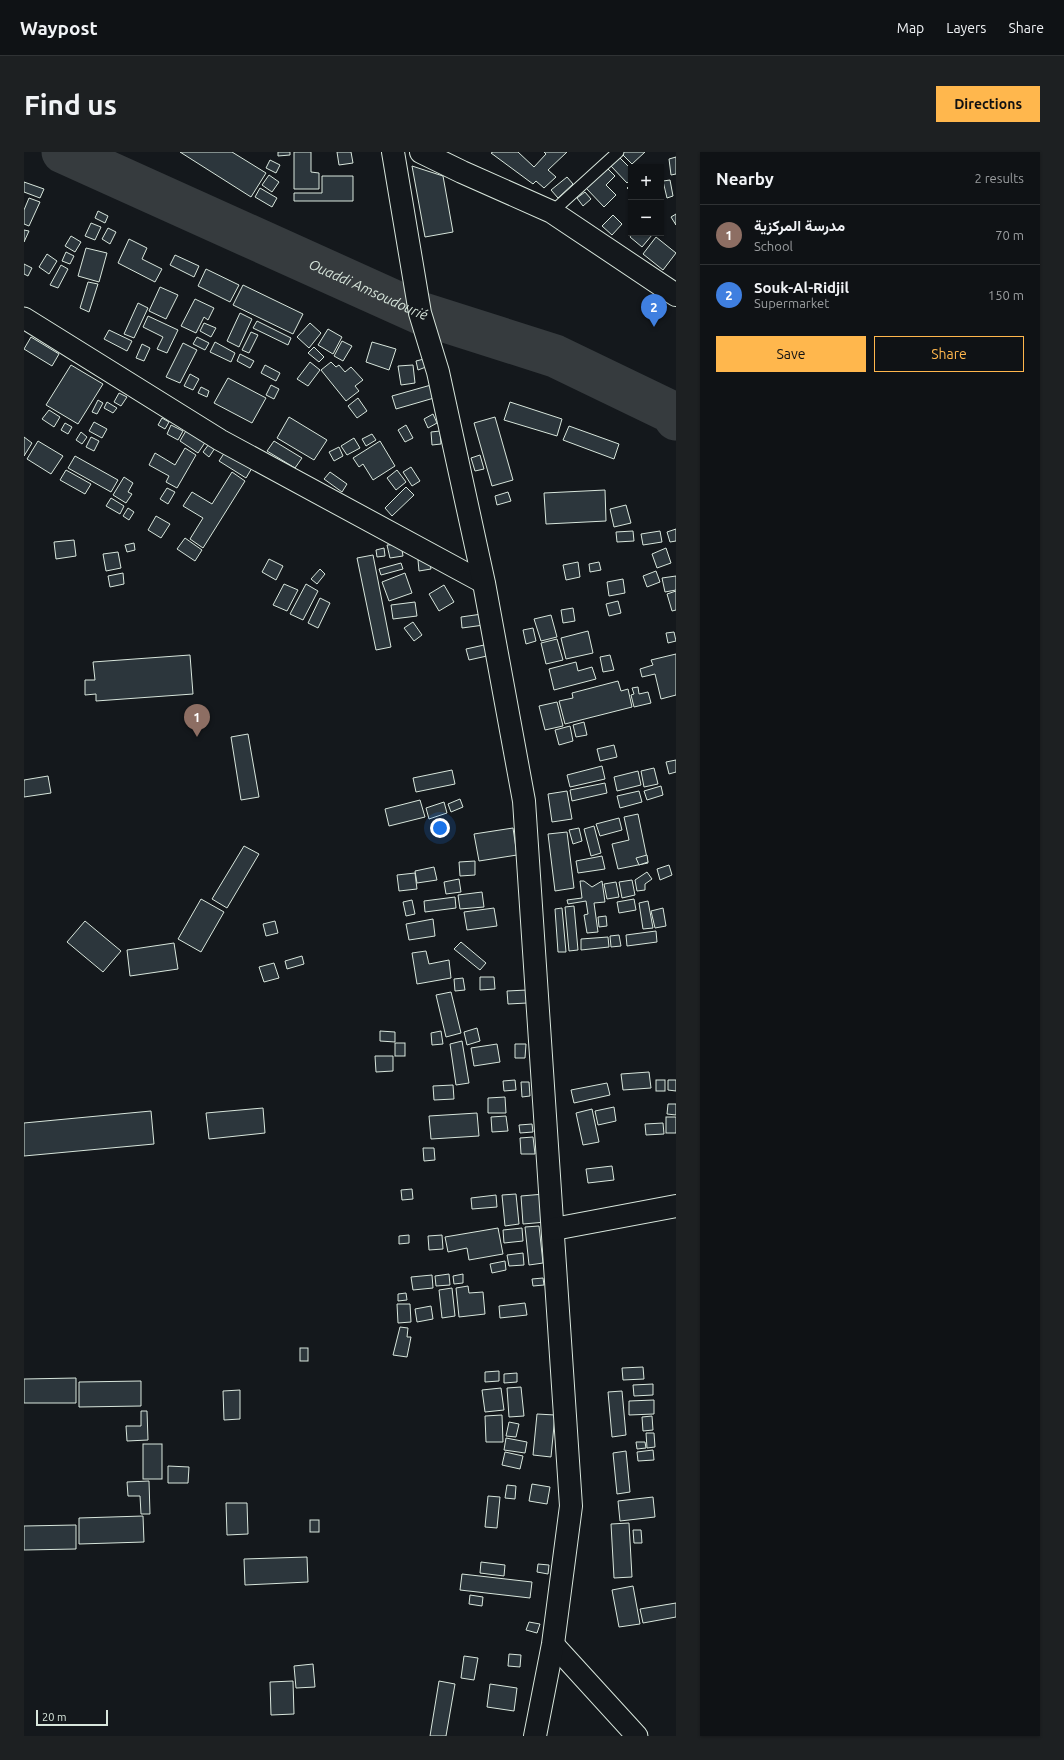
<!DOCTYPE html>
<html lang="en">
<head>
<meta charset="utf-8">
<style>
	body { margin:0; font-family:Ubuntu,Vazirmatn,sans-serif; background:#1d2022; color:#f1f3f6 }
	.controls { position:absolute; right:12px; top:12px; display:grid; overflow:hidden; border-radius:0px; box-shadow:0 1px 3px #0004 }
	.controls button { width:36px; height:36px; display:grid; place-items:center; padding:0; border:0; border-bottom:1px solid #2f3234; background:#0f1215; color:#f1f3f6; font:20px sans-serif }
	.scale { position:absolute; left:12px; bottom:10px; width:72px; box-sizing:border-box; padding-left:4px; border:2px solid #d8e6dc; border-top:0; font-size:11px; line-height:14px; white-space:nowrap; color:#d8e6dc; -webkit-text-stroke:3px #14181c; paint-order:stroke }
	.you { position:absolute; left:416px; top:676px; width:14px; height:14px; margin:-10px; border:3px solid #fff; border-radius:50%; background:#1a73e8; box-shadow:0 0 0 6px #1a73e833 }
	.badge { display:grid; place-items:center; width:26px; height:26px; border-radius:50%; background:#ffb74d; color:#fff; font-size:13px; font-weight:700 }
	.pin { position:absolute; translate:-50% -33px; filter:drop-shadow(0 1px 2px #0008) }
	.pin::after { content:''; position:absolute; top:21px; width:14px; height:12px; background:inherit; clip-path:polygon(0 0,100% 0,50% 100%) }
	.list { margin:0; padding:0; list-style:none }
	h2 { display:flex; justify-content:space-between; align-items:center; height:52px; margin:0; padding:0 16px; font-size:17px }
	h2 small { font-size:13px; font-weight:400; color:#9b9ea0 }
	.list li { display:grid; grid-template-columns:26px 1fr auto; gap:12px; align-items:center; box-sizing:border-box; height:60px; padding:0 16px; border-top:1px solid #2f3234 }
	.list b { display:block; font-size:15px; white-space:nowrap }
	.list p { margin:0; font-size:13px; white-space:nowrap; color:#9b9ea0 }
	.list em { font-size:13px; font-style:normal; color:#9b9ea0 }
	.actions { display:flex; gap:8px; padding:12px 16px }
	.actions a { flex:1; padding:9px 0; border:1px solid #ffb74d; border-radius:0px; text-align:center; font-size:14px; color:#ffb74d }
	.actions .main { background:#ffb74d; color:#111 }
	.map { position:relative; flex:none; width:652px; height:1584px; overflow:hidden; border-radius:0px }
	header { display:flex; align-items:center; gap:24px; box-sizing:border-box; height:56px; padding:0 20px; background:#0f1215; border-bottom:1px solid #2f3234 }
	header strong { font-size:19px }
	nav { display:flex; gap:22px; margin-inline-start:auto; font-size:14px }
	.intro { display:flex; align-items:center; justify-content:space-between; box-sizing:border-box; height:96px; padding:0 24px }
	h1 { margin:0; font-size:28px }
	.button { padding:10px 18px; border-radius:0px; background:#ffb74d; color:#111; font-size:14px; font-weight:700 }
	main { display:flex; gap:24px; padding:0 24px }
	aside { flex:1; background:#0f1215; border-radius:0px; box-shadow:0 1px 3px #0004 }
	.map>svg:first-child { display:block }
</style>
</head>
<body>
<header>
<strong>Waypost</strong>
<nav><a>Map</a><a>Layers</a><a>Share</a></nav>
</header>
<div class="intro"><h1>Find us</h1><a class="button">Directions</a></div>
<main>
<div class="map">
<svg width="652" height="1584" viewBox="0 0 652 1584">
	<rect width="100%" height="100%" fill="#14181c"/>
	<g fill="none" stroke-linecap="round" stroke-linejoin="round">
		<path stroke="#363b3e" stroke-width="43" id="s1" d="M39 0 396 161 531 204 647 260 652 267"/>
	</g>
	<g fill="#2c363c" stroke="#d8e6dc">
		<polygon points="156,0 208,0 242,21 227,45"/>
		<polygon points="254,0 266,0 266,3 254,4"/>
		<polygon points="270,0 287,0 287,20 295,21 295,37 270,37"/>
		<polygon points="313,0 327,0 329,11 315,13"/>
		<polygon points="469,0 494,0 510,15 522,2 520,0 543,0 524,18 532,25 520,36 512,29 509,32 467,1"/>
		<polygon points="600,0 621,0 608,12 598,2"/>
		<polygon points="595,5 607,17 607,27 603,31 587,14"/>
		<polygon points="652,5 652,22 647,23 645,7"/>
		<polygon points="246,8 256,13 252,21 242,16"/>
		<polygon points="388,14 419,24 429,80 401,85"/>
		<polygon points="583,16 591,24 582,33 592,43 580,55 562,36"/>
		<polygon points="245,23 255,30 248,40 238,33"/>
		<polygon points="298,24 329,24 329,49 270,49 270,41 298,41"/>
		<polygon points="543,25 549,32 534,46 527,38"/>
		<polygon points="646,28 649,44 643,46 639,29"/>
		<polygon points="0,30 20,37 16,46 0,40"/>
		<polygon points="607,32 607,40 603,36"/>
		<polygon points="236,36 253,46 248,55 231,45"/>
		<polygon points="561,40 567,47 559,54 553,46"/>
		<polygon points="5,46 16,50 5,74 0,72 0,58"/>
		<polygon points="74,59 84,64 81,71 71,66"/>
		<polygon points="652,62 652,73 647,65"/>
		<polygon points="589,63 598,72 588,83 578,74"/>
		<polygon points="67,71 77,75 71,88 61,84"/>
		<polygon points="84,76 92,80 86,92 78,87"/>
		<polygon points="0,78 5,79 0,90"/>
		<polygon points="609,81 626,81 628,83 618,95 606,85"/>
		<polygon points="47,84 57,90 51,100 41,94"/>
		<polygon points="632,85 652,101 639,118 619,102"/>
		<polygon points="105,87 123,96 118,107 138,117 131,130 94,111"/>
		<polygon points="62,96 83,101 75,130 54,124"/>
		<polygon points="42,100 50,104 46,112 38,109"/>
		<polygon points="23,102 33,109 25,122 15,115"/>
		<polygon points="151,103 175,114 170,125 146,113"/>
		<polygon points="0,112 8,116 4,124 0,122"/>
		<polygon points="37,113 44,117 34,136 26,133"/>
		<polygon points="182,117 215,133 206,150 174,134"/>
		<polygon points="64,130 74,132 65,160 56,156"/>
		<polygon points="219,133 279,162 269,182 209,153"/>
		<polygon points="136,135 154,143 142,167 125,159"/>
		<polygon points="171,147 190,156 184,168 180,165 172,181 157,174"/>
		<polygon points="114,151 124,156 110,186 100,182"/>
		<polygon points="216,161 228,167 215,195 203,189"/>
		<polygon points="124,164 154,178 143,201 133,197 139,185 119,175"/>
		<polygon points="233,169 267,186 264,193 229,176"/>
		<polygon points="180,171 192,176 187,185 176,179"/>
		<polygon points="286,171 297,181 285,196 273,185"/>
		<polygon points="304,177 318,185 309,202 294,193"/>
		<polygon points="85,178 108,189 103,199 80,187"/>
		<polygon points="227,180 234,183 225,201 218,198"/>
		<polygon points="7,185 35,202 28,214 0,197"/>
		<polygon points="173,185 185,191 181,198 169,192"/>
		<polygon points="318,189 328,194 319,209 310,204"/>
		<polygon points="191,190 211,201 207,210 186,200"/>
		<polygon points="348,190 372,197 365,218 342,210"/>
		<polygon points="159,191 173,198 156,231 142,225"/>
		<polygon points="118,192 126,196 120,209 112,206"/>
		<polygon points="290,195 300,205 295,210 284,201"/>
		<polygon points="216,202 230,209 226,216 213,209"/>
		<polygon points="400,207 402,215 394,218 392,209"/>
		<polygon points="286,210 296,218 284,234 273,227"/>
		<polygon points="307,210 312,215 315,213 321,220 327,215 339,228 331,234 335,239 322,249 297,218"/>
		<polygon points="47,213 79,232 54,272 22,253"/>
		<polygon points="241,213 256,221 252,229 237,221"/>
		<polygon points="389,213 391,231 377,233 374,214"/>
		<polygon points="166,222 175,227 169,238 160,234"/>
		<polygon points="204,226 242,246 228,271 190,251"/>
		<polygon points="247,233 255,237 250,247 242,243"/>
		<polygon points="407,233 410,246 372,257 368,244"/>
		<polygon points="177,235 185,239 183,245 174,241"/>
		<polygon points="95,241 103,245 97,254 90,250"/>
		<polygon points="334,246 343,259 333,266 324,254"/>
		<polygon points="74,248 79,251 73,262 68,260"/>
		<polygon points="83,250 93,256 89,261 80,256"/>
		<polygon points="486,250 538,267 533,284 480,268"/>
		<polygon points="25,258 36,265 30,275 18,267"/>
		<polygon points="409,262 413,271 404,276 400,267"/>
		<polygon points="265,265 303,288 290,308 253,286"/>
		<polygon points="471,265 489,328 468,334 450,271"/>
		<polygon points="138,266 145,270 141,277 134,273"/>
		<polygon points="70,270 83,277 78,286 65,279"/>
		<polygon points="41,271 48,275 44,282 37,278"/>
		<polygon points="147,273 159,279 154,288 143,282"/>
		<polygon points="382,273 389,286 381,290 374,278"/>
		<polygon points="545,274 595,292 590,307 539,288"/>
		<polygon points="163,277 182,289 174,301 156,289"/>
		<polygon points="416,279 417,292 408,293 407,280"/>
		<polygon points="57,280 63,285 58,292 52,288"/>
		<polygon points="348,282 352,288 342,294 338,287"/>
		<polygon points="0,285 8,291 0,304"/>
		<polygon points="67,285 75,289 70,299 62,295"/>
		<polygon points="330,286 336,296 323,303 317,294"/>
		<polygon points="14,289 39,304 27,322 3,307"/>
		<polygon points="250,289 278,306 271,316 243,299"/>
		<polygon points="356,289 371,314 349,328 339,312 335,315 329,306"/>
		<polygon points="185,292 191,296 185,305 179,300"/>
		<polygon points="315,295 319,304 310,309 305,300"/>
		<polygon points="161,296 172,303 153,336 142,330 145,324 125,313 131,301 151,313"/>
		<polygon points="201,300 228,316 222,326 195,309"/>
		<polygon points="456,303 460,317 451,319 447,306"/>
		<polygon points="51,304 94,328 87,340 44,316"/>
		<polygon points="387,315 396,329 388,334 379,320"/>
		<polygon points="42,318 67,332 61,342 36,328"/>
		<polygon points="373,318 382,330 372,338 363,326"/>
		<polygon points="208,320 221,329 179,396 166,387 179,366 159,354 168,340 188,352"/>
		<polygon points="306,320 323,332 318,340 300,327"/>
		<polygon points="100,325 109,331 104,340 108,342 102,351 89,343"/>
		<polygon points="382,335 390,343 368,364 361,356"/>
		<polygon points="143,336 151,340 144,352 136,347"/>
		<polygon points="581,338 582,369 522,372 520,341"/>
		<polygon points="484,340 487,349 473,353 471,344"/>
		<polygon points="87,346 100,354 96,362 82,354"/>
		<polygon points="602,353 607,371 590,375 586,357"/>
		<polygon points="104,356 110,360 105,368 99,364"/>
		<polygon points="132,364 146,372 137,386 124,378"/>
		<polygon points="652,377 652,389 646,390 643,380"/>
		<polygon points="609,379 610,389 593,390 592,380"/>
		<polygon points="636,379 638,390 619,393 617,382"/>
		<polygon points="161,386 178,398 171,409 153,397"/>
		<polygon points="50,388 52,404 32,407 30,390"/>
		<polygon points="110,391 111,398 103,400 101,393"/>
		<polygon points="377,392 379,404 366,406 363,393"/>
		<polygon points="360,396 361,404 353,405 352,398"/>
		<polygon points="642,396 647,411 633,416 628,402"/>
		<polygon points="94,400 97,416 82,419 79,402"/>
		<polygon points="349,403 367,495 352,498 333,406"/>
		<polygon points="405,406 407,417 395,419 394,408"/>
		<polygon points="245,407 259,414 252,428 238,420"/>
		<polygon points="554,410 556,425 542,428 539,413"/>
		<polygon points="575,410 577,418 566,420 565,412"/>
		<polygon points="377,411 379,417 357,423 355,417"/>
		<polygon points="296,417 301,422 293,432 287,427"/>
		<polygon points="632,419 636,430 623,435 619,424"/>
		<polygon points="99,421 100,432 86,435 84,424"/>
		<polygon points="381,421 388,441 365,449 358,430"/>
		<polygon points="652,424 652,438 641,440 638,426"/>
		<polygon points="599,427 601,441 585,444 583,430"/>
		<polygon points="260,432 274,438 263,459 249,453"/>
		<polygon points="282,432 294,439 279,468 266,462"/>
		<polygon points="420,433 430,450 415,459 405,442"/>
		<polygon points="652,439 652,458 648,459 643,442"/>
		<polygon points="296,446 306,451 294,476 284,471"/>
		<polygon points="594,449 597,461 585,464 582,452"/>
		<polygon points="391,450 393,464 369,467 367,453"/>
		<polygon points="549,456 551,469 539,471 537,458"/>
		<polygon points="458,462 460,473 438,476 437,465"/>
		<polygon points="527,463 533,485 517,489 510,467"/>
		<polygon points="389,470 398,483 390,489 380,476"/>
		<polygon points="509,476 512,489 502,492 499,478"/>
		<polygon points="564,479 569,501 542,507 537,486"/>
		<polygon points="650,480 652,489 644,491 642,481"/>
		<polygon points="533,487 539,508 522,512 517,491"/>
		<polygon points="460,493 463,504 445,508 442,497"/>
		<polygon points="652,502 652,543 637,547 631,522 618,525 616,517 629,513 627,508"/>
		<polygon points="166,503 169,542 72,549 72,542 61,543 61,528 71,528 69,510"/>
		<polygon points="586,503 590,518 579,520 576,505"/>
		<polygon points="552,510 554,519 568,515 572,527 530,538 525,517"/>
		<polygon points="594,529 597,539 604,537 608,555 541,572 535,549 549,546 548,541"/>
		<polygon points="614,535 615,542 624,540 627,551 610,555 607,543 610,542 608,536"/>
		<polygon points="533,550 539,574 521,578 515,554"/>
		<polygon points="560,570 563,583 552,585 549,573"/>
		<polygon points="546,574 549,589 535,593 531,578"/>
		<polygon points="224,582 235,645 217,648 207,585"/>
		<polygon points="590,593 593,605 576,609 573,597"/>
		<polygon points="652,608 652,620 645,622 642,610"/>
		<polygon points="578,614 581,627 546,635 543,623"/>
		<polygon points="630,616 634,632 620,635 617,619"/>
		<polygon points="428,618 431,632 392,640 389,626"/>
		<polygon points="614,619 617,633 593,639 590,625"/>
		<polygon points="24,624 27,641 0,645 0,628"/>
		<polygon points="581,631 583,641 548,649 546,638"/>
		<polygon points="637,634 639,643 623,648 620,639"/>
		<polygon points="543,639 548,667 528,670 524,642"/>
		<polygon points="615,639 618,650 596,656 593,644"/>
		<polygon points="436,647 439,655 427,660 424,652"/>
		<polygon points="396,648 401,665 365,674 361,657"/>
		<polygon points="420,650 423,661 405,667 402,656"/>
		<polygon points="614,662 624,711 594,717 588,692 605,688 600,665"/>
		<polygon points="595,666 598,678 576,684 572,672"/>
		<polygon points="570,674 577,701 567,704 560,677"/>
		<polygon points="489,676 493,703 455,709 450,682"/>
		<polygon points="555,676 558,689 549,692 545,678"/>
		<polygon points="543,680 550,736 531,739 524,682"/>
		<polygon points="220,694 235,702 203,756 188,747"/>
		<polygon points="623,703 624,710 615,713 612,706"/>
		<polygon points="578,704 581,717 554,721 552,709"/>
		<polygon points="451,709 451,723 436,724 435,710"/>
		<polygon points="645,713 648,723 636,728 633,717"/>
		<polygon points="410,715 413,728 393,731 391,719"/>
		<polygon points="623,720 628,727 621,732 621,738 613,739 611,728"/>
		<polygon points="391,721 393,737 375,739 373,723"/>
		<polygon points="435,727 437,740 422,742 420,730"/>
		<polygon points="608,728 611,743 598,746 595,730"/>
		<polygon points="556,729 560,729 568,735 578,729 581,750 570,751 574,780 563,781 560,763 564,762 562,749 544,752 543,748 558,746"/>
		<polygon points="592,730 595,745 583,747 580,732"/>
		<polygon points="458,740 460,755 436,757 434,743"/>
		<polygon points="431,745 432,756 401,760 400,749"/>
		<polygon points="177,747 200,760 177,800 154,787"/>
		<polygon points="610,747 612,758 595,761 593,750"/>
		<polygon points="388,748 391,762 382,764 379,750"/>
		<polygon points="624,749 629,776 619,777 615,751"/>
		<polygon points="550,754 554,798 545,799 541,755"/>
		<polygon points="470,756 473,774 443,778 440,760"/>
		<polygon points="538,756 542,800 534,800 531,757"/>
		<polygon points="639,756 642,774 631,776 627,759"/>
		<polygon points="582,764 583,774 575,775 574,765"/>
		<polygon points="409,767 411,784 385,788 382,772"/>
		<polygon points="61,769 97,799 79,820 43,790"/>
		<polygon points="251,769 254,781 242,784 239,772"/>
		<polygon points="632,779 633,790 603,794 602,783"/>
		<polygon points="595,783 597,794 587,795 586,784"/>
		<polygon points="584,785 585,795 557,798 557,787"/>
		<polygon points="437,790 462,811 456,818 430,797"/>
		<polygon points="150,791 154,817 106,824 103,798"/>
		<polygon points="402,799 405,812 425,808 427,826 393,832 388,801"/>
		<polygon points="278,804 280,812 263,817 261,809"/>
		<polygon points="250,811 255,826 240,830 235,815"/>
		<polygon points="456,825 470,825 471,837 456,838"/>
		<polygon points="439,826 441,838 431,839 430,827"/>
		<polygon points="503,838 503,851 484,852 483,839"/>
		<polygon points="427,840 437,881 422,885 412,843"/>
		<polygon points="453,876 456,889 443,893 440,880"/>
		<polygon points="356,879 371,880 371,890 356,889"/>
		<polygon points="417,879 419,892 408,893 407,881"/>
		<polygon points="438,889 445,931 432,933 426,892"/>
		<rect x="371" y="891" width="10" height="13"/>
		<polygon points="473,892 476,910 450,914 447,896"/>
		<polygon points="491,892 502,892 501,906 491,906"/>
		<polygon points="351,904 369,904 369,919 352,920"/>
		<polygon points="625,920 627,936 599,938 597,922"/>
		<polygon points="491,928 492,938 480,939 479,929"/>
		<rect x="632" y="928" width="9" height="11"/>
		<polygon points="644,928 652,928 652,939 644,938"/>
		<polygon points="497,930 505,930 506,944 498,945"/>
		<polygon points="583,931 586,943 550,951 547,938"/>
		<polygon points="429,933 430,947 410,948 409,934"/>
		<polygon points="481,945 482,961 464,961 464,946"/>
		<polygon points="644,952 652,952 652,963 643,962"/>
		<polygon points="590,955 592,969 574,973 571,959"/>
		<polygon points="239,956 241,981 185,987 182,961"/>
		<polygon points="568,957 575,990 559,993 552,961"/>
		<polygon points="127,959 130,992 0,1004 0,971"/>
		<polygon points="453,961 455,984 407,987 405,964"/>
		<polygon points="482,964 484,979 468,980 467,965"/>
		<rect x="642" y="965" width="10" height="16"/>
		<polygon points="639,971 640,982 622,983 621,972"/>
		<polygon points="508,972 509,980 496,981 495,973"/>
		<polygon points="509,985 511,1002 497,1002 496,986"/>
		<polygon points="399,996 410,996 411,1008 400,1009"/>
		<polygon points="588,1014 590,1028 564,1031 562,1017"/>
		<polygon points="388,1037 389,1047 378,1048 377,1038"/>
		<polygon points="492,1042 495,1072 481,1074 478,1043"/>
		<polygon points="520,1042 522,1070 499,1072 497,1044"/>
		<polygon points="472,1043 473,1055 448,1057 447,1046"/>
		<polygon points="515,1074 519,1111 505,1113 501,1075"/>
		<polygon points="474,1076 479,1102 445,1108 443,1096 424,1100 421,1085"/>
		<polygon points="498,1076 499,1089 480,1091 479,1078"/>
		<polygon points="385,1083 385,1091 375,1092 375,1084"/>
		<polygon points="418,1083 419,1097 405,1098 404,1084"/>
		<polygon points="499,1101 500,1113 485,1114 483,1103"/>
		<polygon points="481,1109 482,1118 468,1121 466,1112"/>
		<polygon points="425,1122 426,1133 412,1134 411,1124"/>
		<polygon points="439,1122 439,1131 430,1132 429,1124"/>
		<polygon points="408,1123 409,1136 389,1138 387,1125"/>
		<polygon points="519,1126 520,1133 509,1134 508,1127"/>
		<polygon points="444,1134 445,1141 459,1140 461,1162 435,1165 432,1136"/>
		<polygon points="428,1136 431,1164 418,1166 415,1138"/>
		<polygon points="382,1141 383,1148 374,1149 374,1142"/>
		<polygon points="501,1151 503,1163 476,1166 475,1154"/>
		<polygon points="373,1152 386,1152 387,1170 374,1171"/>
		<polygon points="407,1154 409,1167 393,1170 391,1157"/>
		<polygon points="376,1175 384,1176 383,1185 387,1185 383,1205 369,1203"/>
		<rect x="276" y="1196" width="8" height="13"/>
		<polygon points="619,1215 620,1227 599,1228 598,1216"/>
		<polygon points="475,1219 475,1229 461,1230 461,1220"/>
		<polygon points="493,1221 493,1230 480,1231 480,1222"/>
		<polygon points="52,1226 52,1251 0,1251 0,1227"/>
		<polygon points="117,1229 117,1254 55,1255 55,1230"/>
		<polygon points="629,1232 629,1243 610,1244 609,1233"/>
		<polygon points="497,1235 500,1264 485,1265 483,1236"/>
		<polygon points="477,1236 480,1258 461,1260 458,1238"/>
		<polygon points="216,1238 216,1267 200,1268 199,1239"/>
		<polygon points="598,1239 602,1283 588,1285 584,1240"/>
		<polygon points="630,1248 630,1262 605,1263 605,1249"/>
		<polygon points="117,1259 123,1259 124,1288 103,1289 102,1274 117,1274"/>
		<polygon points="513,1262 531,1263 527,1305 509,1303"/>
		<polygon points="478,1263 479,1290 462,1290 461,1264"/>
		<polygon points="628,1264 629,1278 619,1279 618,1265"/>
		<polygon points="485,1270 495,1272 492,1285 482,1284"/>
		<polygon points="622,1281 630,1281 631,1295 623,1296"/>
		<polygon points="482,1286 503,1290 501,1301 480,1298"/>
		<polygon points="612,1290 621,1290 622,1296 613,1297"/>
		<rect x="119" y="1292" width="19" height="35"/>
		<polygon points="629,1298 630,1308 614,1309 613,1300"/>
		<polygon points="602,1299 606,1340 593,1342 589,1301"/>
		<polygon points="481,1300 499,1304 496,1317 478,1313"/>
		<polygon points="144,1314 165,1315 164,1331 144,1331"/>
		<polygon points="125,1329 126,1362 117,1362 116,1344 104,1344 103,1330"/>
		<polygon points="508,1332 526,1335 523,1352 505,1349"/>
		<polygon points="483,1333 492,1334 491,1347 481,1346"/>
		<polygon points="464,1344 476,1345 473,1376 461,1375"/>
		<polygon points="629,1345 631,1365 596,1369 594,1349"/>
		<polygon points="202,1351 223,1351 224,1382 203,1383"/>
		<polygon points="119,1364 120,1390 55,1392 55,1366"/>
		<rect x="286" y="1368" width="9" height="12"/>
		<polygon points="605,1371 608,1425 590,1426 587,1372"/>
		<polygon points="52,1373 52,1397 0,1398 0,1374"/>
		<polygon points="609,1378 617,1378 618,1391 610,1391"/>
		<polygon points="283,1405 284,1430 221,1433 220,1407"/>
		<polygon points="457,1410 481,1413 480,1424 456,1421"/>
		<polygon points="514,1412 525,1413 524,1422 513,1420"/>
		<polygon points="438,1422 508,1430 506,1446 436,1438"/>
		<polygon points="609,1434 616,1472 595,1475 588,1438"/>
		<polygon points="446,1443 459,1445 458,1454 445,1452"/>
		<polygon points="652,1451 652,1465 619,1471 616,1457"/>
		<polygon points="505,1470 516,1472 513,1481 502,1478"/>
		<polygon points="485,1502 497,1503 496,1515 484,1514"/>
		<polygon points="440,1504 454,1506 450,1528 437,1526"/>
		<polygon points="289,1512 291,1535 272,1536 270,1514"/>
		<polygon points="269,1529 270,1562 247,1563 246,1530"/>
		<polygon points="415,1529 431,1532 422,1584 406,1584"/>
		<polygon points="466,1532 493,1536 490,1559 463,1555"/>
	</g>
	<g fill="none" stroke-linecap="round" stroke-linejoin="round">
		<g stroke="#d8e6dc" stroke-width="13">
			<polyline id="service" points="528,60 594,0"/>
		</g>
		<g stroke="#d8e6dc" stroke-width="23">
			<g id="minor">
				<polyline points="0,166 196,288 460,431"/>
				<polyline points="529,1492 613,1584"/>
			</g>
		</g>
		<g stroke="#d8e6dc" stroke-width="24">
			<g id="tertiary">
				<polyline points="369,0 396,161 414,220 460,431 500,649 547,1354 529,1492 511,1584"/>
				<polyline points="397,0 438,20 528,60 652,143"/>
				<polyline points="530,1077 652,1054"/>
			</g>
		</g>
		<use href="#service" stroke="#14181c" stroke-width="11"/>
		<use href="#minor" stroke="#14181c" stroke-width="21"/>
		<use href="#tertiary" stroke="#14181c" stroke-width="22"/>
	</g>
	<g text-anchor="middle" stroke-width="3" stroke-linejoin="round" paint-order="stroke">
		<g font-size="14" font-style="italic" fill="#d8e6dc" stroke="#14181c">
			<text dy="5" stroke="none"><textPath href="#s1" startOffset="335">Ouaddi Amsoudourié</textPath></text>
		</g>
	</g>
</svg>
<div class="controls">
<button>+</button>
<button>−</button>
</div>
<div class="scale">20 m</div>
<div class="you"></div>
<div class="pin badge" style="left:173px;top:585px;background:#8d6e63">1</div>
<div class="pin badge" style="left:630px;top:175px;background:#3f7fe0">2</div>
</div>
<aside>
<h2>Nearby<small>2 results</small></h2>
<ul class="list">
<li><span class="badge" style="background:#8d6e63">1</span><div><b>مدرسة المركزية</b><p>School</p></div><em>70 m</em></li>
<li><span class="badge" style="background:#3f7fe0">2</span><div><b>Souk-Al-Ridjil</b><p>Supermarket</p></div><em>150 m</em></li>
</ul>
<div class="actions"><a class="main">Save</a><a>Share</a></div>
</aside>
</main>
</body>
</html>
